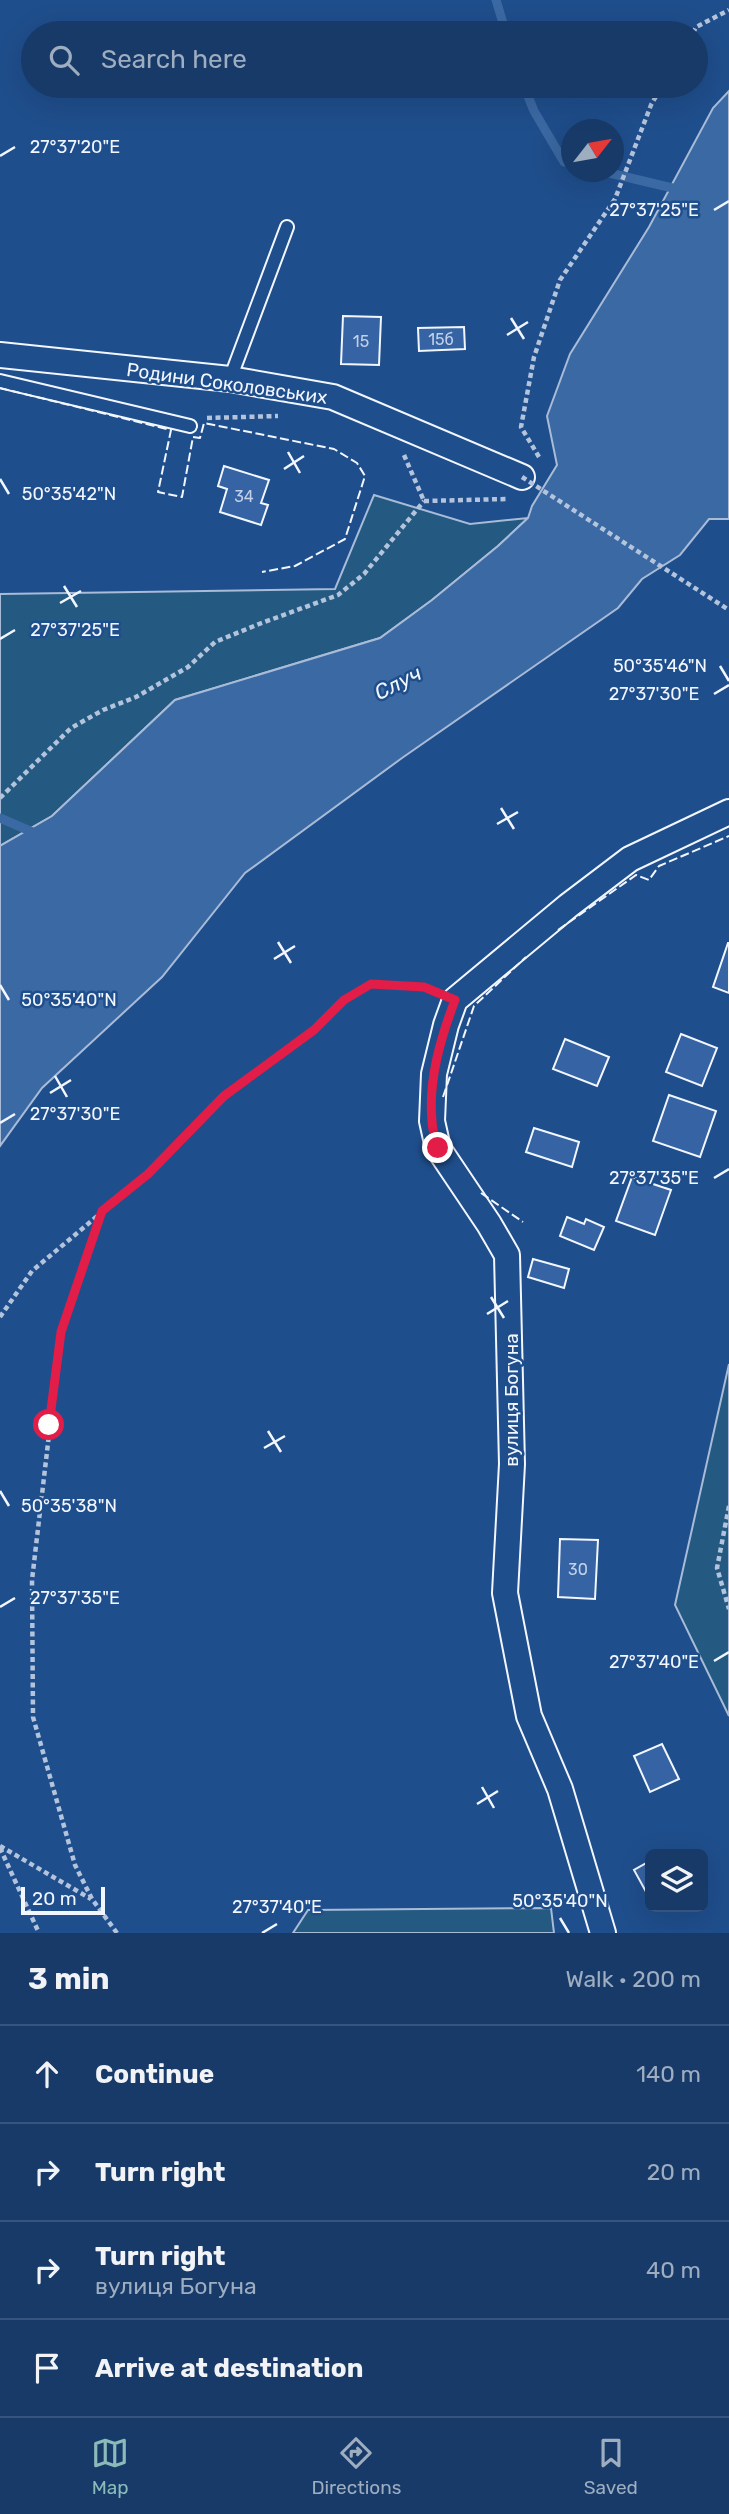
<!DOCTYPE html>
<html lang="en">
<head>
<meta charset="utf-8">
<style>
	body { margin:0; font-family:Rubik,sans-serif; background:#20416f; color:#f1f3f6 }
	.controls { position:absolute; right:21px; bottom:21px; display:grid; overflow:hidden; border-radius:10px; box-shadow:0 7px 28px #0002 }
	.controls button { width:63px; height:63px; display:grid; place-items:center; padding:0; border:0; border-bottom:2px solid #36547d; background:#173a69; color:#f1f3f6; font:35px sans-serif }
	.compass { position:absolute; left:561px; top:119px; width:63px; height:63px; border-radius:50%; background:#173a69; box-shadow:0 7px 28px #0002; rotate:59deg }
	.scale { position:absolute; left:21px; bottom:18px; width:84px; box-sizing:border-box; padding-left:7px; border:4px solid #f2f6ff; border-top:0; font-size:19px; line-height:24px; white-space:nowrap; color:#f2f6ff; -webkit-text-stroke:5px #1f4e8c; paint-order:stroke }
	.stop { position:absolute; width:21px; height:21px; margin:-16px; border:5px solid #e11d48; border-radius:50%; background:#fff }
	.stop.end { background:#e11d48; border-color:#fff; box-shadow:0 2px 7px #0008 }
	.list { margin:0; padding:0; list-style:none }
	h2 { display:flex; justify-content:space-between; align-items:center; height:91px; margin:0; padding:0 28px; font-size:30px }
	h2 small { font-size:23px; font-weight:400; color:#9eadc0 }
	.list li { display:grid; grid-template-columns:46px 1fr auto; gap:21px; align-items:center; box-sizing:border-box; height:98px; padding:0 28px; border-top:2px solid #36547d }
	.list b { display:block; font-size:26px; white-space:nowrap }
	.list p { margin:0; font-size:23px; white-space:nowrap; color:#9eadc0 }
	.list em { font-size:23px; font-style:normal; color:#9eadc0 }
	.icon { flex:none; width:38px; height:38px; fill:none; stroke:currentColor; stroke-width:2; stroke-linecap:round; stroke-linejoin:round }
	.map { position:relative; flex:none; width:729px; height:1933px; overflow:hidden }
	.search { position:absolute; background:#173a69; box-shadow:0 7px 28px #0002; left:21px; right:21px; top:21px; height:77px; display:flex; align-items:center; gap:18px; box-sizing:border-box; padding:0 24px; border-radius:38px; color:#9eadc0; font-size:26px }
	.sheet { height:483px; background:#173a69 }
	nav { display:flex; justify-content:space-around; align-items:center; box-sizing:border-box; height:98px; border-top:2px solid #36547d; background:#173a69; font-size:19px; color:#9eadc0 }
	nav a { display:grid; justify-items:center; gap:4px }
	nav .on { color:#8bbbb9 }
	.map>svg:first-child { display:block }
</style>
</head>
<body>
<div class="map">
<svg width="729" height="1933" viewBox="0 0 729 1933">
	<rect width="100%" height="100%" fill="#1f4e8c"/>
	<g fill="#245a82" stroke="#a8bbd7" stroke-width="2">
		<polygon points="374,495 470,524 528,518 498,546 432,600 380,638 175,700 52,816 0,846 0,594 335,589"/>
		<polygon points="729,1364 729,1716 675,1605"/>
		<polygon points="551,1908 554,1933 293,1933 308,1910"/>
	</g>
	<polygon fill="#3b69a3" stroke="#a8bbd7" stroke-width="2" points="729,91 729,519 709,519 680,555 642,579 618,608 402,758 245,873 162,977 42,1088 0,1146 0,846 52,816 175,700 380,638 432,600 498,546 528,518 532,506 557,465 547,416 570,354 649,227 713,108"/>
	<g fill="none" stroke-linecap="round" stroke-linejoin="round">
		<g stroke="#3b69a3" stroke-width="9">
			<polyline points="496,0 506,33"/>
			<polyline points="524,86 534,111 564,162 572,163"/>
			<polyline points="605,172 681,190"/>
			<polyline points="0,818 37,834"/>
		</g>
	</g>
	<g fill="#3563a3" stroke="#f2f6ff" stroke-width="2">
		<polygon points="343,316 381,317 379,365 341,364"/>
		<polygon points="464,327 465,349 419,351 418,328"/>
		<polygon points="224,466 269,480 261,503 268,505 261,525 220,512 227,489 218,486"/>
		<polygon points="728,943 729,943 729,993 713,987"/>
		<polygon points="681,1034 717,1048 702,1086 666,1072"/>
		<polygon points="565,1039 609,1057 597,1086 553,1069"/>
		<polygon points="669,1095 716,1111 700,1157 653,1141"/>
		<polygon points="534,1128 579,1142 572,1167 526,1152"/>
		<polygon points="632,1177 671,1190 655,1235 616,1221"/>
		<polygon points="567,1217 584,1224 586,1219 604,1227 594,1250 560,1236"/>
		<polygon points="533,1259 569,1269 564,1288 528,1277"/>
		<polygon points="560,1539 598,1540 595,1599 558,1597"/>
		<polygon points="662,1744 679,1779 650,1792 634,1756"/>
		<polygon points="650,1861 650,1899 634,1870"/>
	</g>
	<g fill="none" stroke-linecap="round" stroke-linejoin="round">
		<g stroke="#f2f6ff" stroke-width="16">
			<g id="service">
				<polyline points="230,379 287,227"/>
				<polyline points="0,381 190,426"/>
			</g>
		</g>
		<g stroke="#f2f6ff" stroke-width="28">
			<g id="minor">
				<polyline points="0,355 230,379 333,397 522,477"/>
				<polyline points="603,1933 560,1789 529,1716 505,1593 512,1464 507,1255 489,1224 438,1148 432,1121 434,1074 446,1025 455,1000 568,906 630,859 729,812"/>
			</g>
		</g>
		<g stroke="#b3c4dc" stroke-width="4.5" stroke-dasharray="5 3.5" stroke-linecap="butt">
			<polyline points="693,33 696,27 729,10"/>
			<polyline points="207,418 278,416"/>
			<polyline points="404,455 424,501"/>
			<polyline points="539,457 521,427 534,357 560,280 615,199 651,105 662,86"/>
			<polyline points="424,501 507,499"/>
			<polyline points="0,798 71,728 103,710 136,697 188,667 215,642 259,624 338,595 364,574 424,501"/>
			<polyline points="0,1317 32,1271 101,1213"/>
			<polyline points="729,1506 717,1568 729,1609"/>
			<polyline points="0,1846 91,1899"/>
			<polyline points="0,1848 39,1933"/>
			<polyline points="117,1933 92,1899 75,1865 33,1717 32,1580 61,1332 102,1211 148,1174 224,1096 314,1030 344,1000 371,984 424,987 434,991"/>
		</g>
		<use href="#service" stroke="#1f4e8c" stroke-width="12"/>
		<use href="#minor" stroke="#1f4e8c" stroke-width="24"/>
		<polyline stroke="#b3c4dc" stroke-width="4.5" stroke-dasharray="5 3.5" stroke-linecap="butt" points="522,477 729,610"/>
		<g stroke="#f2f6ff" stroke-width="2" stroke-dasharray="9 3.5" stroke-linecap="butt">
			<polyline points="0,388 171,430 158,492 182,497 193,437 200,438 204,423 334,449 357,463 365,476 345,539 295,566 262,572"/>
			<polyline points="558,930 636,875 649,880 659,866 729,836"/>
			<polyline points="443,1097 474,1006 526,957"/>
			<polyline points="481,1193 523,1222"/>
		</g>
	</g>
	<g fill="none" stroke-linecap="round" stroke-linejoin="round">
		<path stroke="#e11d48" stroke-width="9" d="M49 1425 61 1332 102 1211 148 1174 224 1096 314 1030 344 1000 371 984 424 987 455 1000C441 1037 428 1080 432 1121 432 1130 436 1139 438 1148"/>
	</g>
	<path fill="none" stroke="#f2f6ff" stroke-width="2.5" d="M0 156 15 147M714 210 729 201M511 318 524 339M507 335 528 322M288 452 300 473M284 469 304 456M0 479 9 494M64 586 77 607M60 603 81 591M0 639 15 630M720 666 729 681M714 694 729 685M501 808 514 829M497 824 518 812M278 942 291 963M274 959 295 946M0 985 9 1000M55 1076 67 1097M50 1093 71 1080M0 1123 15 1114M714 1178 729 1169M491 1297 504 1318M487 1314 508 1301M268 1431 281 1452M264 1448 285 1436M0 1491 9 1506M0 1607 15 1598M714 1661 729 1652M482 1787 494 1808M477 1804 498 1791M560 1918 569 1933M262 1933 277 1924"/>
	<g text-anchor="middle" stroke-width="5" stroke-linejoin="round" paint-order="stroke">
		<g font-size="16" fill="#c3d1e8">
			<text x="441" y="345">15б</text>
			<text x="361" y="347">15</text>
			<text x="244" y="502">34</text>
			<text x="578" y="1575">30</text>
		</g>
		<g font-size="19" fill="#f2f6ff" stroke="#1f4e8c">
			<text transform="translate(227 383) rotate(8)" y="7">Родини Соколовських</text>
			<text transform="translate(511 1400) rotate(-90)" y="7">вулиця Богуна</text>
		</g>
		<g font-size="21" font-style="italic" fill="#f2f6ff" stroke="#1f4e8c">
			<text transform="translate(398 683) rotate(-27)" y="7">Случ</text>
		</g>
	</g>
	<g font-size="18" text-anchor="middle" fill="#f2f6ff" stroke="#1f4e8c" stroke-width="5" stroke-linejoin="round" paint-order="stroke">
		<text x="75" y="153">27°37'20"E</text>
		<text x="654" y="216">27°37'25"E</text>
		<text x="69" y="500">50°35'42"N</text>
		<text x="75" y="636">27°37'25"E</text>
		<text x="660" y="672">50°35'46"N</text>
		<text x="654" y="700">27°37'30"E</text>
		<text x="69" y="1006">50°35'40"N</text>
		<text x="75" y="1120">27°37'30"E</text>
		<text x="654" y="1184">27°37'35"E</text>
		<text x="69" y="1512">50°35'38"N</text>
		<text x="75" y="1604">27°37'35"E</text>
		<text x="654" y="1668">27°37'40"E</text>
		<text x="560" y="1907">50°35'40"N</text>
		<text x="277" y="1913">27°37'40"E</text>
	</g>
</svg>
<div class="controls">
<button><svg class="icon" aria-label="layers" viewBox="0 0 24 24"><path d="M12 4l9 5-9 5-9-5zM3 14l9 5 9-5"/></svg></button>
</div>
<svg class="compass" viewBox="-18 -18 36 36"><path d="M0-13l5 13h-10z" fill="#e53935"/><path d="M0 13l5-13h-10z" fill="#9eadc0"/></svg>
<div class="scale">20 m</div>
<div class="stop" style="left:49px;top:1425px"></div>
<div class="stop end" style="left:438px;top:1148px"></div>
<div class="search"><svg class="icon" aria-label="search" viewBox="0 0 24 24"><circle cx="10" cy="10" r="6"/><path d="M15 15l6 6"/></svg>Search here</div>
</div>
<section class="sheet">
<h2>3 min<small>Walk · 200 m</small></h2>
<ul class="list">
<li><svg class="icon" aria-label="ahead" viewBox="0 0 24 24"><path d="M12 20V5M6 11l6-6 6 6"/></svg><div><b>Continue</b></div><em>140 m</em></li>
<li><svg class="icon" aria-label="right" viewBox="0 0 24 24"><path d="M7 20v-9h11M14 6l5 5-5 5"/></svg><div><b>Turn right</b></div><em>20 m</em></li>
<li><svg class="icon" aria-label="right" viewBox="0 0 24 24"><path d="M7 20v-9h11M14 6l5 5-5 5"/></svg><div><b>Turn right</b><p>вулиця Богуна</p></div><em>40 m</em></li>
<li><svg class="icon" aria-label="arrive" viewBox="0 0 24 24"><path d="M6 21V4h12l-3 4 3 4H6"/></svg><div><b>Arrive at destination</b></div></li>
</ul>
</section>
<nav>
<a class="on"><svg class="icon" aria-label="map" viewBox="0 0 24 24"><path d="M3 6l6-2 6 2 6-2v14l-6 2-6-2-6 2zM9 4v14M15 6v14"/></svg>Map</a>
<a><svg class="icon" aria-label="directions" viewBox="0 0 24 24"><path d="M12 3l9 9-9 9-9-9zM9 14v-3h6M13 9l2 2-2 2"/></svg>Directions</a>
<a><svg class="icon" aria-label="saved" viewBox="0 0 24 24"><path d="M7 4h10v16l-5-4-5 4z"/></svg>Saved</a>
</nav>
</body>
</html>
